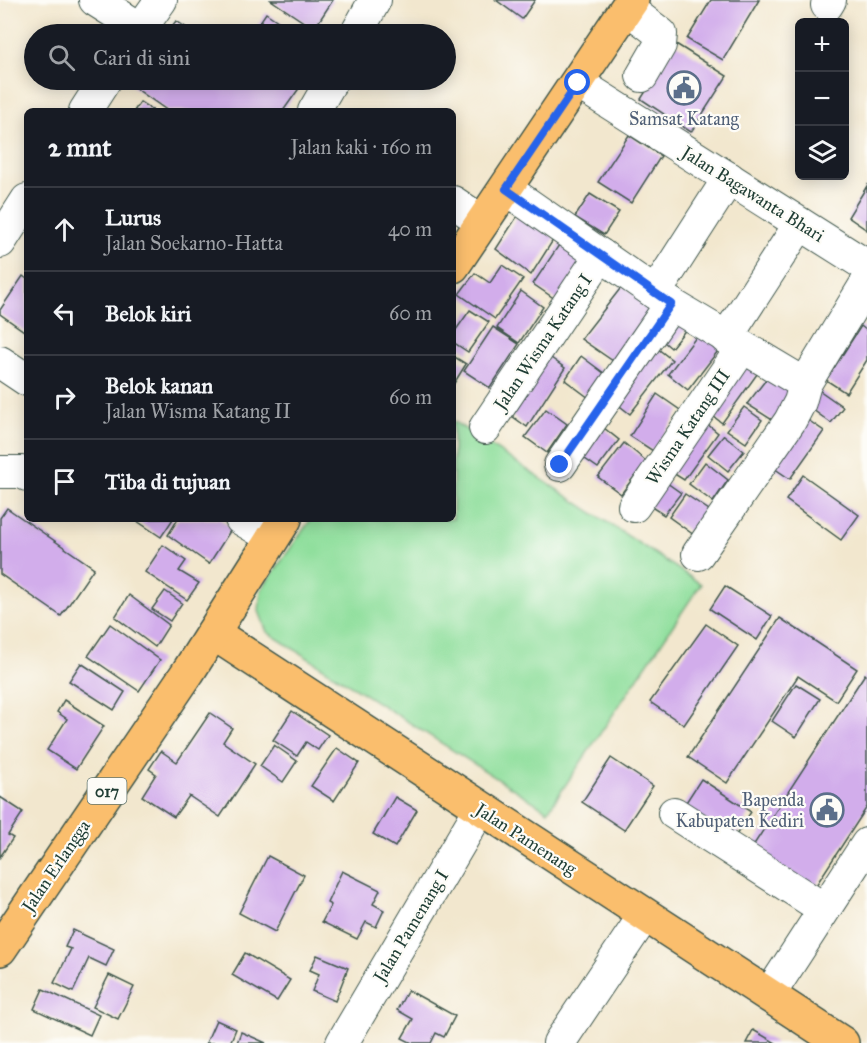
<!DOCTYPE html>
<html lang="id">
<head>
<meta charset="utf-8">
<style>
	body { margin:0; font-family:"IM FELL Great Primer",serif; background:#242831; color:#f1f3f6 }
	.controls { position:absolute; right:18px; top:18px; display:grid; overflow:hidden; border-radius:9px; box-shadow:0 3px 15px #0003 }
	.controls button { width:54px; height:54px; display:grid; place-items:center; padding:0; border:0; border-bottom:2px solid #363941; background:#171b24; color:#f1f3f6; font:30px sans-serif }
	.stop { position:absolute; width:18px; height:18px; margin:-14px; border:4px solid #2563eb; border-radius:50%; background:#fff }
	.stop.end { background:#2563eb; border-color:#fff; box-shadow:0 2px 6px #0008 }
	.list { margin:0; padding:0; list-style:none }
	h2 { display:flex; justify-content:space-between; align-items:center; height:78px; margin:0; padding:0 24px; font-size:26px }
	h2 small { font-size:20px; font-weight:400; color:#9ea1a6 }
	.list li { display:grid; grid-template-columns:39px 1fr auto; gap:18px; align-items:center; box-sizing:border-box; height:84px; padding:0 24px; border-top:2px solid #363941 }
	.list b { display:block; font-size:22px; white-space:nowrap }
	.list p { margin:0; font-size:20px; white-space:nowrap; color:#9ea1a6 }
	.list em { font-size:20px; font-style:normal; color:#9ea1a6 }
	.icon { flex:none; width:33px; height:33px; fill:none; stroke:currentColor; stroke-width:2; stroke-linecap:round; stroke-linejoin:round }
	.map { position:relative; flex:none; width:867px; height:1043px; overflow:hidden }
	.search { position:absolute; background:#171b24; box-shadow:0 3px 15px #0003; left:24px; top:24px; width:432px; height:66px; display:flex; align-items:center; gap:15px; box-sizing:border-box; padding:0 21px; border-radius:33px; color:#9ea1a6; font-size:22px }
	.panel { position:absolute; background:#171b24; box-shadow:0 3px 15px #0003; left:24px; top:108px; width:432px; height:414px; border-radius:9px }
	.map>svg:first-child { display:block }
</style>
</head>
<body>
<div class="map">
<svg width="867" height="1043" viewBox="0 0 867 1043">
	<rect width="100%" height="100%" fill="#fdfcf7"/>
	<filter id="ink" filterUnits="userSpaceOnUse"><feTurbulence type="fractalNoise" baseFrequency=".0167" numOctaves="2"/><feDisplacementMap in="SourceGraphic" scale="12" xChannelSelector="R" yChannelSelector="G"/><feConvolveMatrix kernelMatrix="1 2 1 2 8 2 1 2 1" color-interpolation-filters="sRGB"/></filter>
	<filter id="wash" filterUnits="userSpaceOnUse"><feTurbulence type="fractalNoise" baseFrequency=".008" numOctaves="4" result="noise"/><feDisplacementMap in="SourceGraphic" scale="24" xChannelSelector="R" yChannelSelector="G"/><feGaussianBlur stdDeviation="1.35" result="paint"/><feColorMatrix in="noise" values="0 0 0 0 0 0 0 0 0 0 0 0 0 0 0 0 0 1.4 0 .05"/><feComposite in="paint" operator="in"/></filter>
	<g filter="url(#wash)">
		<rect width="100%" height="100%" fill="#f2e7ce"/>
		<polygon fill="#90df9d" stroke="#588e68" stroke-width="1.5" points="453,421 701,584 548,811 267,632 259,611 261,590 311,519 453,519"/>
		<g id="blocks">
			<g fill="#d2adeb">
				<polygon points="271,0 333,0 314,29"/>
				<polygon points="496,0 535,0 522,19"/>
				<polygon points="711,0 759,0 723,60 687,39"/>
				<polygon points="266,13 297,34 252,34"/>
				<polygon points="176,21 196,34 166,34"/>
				<polygon points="676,44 727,76 691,132 641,99"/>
				<polygon points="135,80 305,80 283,111 168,111 131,85"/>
				<polygon points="140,102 154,111 134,111"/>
				<polygon points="629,135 661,156 631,203 598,182"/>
				<polygon points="867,186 867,230 848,217"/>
				<polygon points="590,194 619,212 604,235 575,217"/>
				<polygon points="520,212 555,237 531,275 496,249"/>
				<polygon points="563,239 586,256 558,301 533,284"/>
				<polygon points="502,265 523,279 495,319 459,294 475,273 490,283"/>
				<polygon points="23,276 27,279 27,333 0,314 0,310"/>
				<polygon points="623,285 655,308 616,363 581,339"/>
				<polygon points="521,291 543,307 519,343 497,328"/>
				<polygon points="470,310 489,322 468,352 453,342 453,334"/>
				<polygon points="673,316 687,328 671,348 657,336"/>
				<polygon points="861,326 867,331 867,360 846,393 826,380"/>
				<polygon points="493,327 519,344 490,388 464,371"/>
				<polygon points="700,332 721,347 688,390 668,374"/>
				<polygon points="653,345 672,360 630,414 611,399"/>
				<polygon points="544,353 565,368 527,427 505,411"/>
				<polygon points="453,356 466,364 453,385"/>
				<polygon points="581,356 609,377 593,401 565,380"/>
				<polygon points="744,359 760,370 722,423 705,410"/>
				<polygon points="768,377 794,393 777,423 747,404"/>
				<polygon points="816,388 843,407 831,423 805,404"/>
				<polygon points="657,394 680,410 653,451 630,436"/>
				<polygon points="744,407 762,420 746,443 727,430"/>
				<polygon points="546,409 567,424 547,453 525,437"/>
				<polygon points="805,418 824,431 790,479 771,466"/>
				<polygon points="701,419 718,433 684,480 665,468"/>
				<polygon points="599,424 619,440 598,468 578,454"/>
				<polygon points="724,435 744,451 728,471 708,455"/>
				<polygon points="624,443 646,461 621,494 598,477"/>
				<polygon points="705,462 728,480 713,502 689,484"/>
				<polygon points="803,475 859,515 841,540 786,500"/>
				<polygon points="660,478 681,493 664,515 642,501"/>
				<polygon points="685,494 709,510 694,535 669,517"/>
				<polygon points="7,508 94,568 61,616 0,574 0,518"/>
				<polygon points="134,519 173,519 161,537"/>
				<polygon points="178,519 219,519 232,528 209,564 168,535"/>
				<polygon points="163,545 186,561 179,571 199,583 187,600 145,572"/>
				<polygon points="725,586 772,616 757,640 710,609"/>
				<polygon points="165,591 182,603 170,621 152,609"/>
				<polygon points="129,595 169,625 155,647 115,617"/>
				<polygon points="780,618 857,669 836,701 798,676 727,783 688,757"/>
				<polygon points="110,624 160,660 139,691 88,656"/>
				<polygon points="706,624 738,646 684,725 650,702"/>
				<polygon points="81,663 125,692 114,710 69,681"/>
				<polygon points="865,674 867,676 867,807 813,890 751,849"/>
				<polygon points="796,684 820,699 796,737 772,721"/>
				<polygon points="64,700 104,726 76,769 47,750 67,719 57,712"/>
				<polygon points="292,711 328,735 318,750 306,742 297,756 273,740"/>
				<polygon points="210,713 232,728 223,742 255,764 220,817 189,796 174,817 142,796 156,774 149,769 161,751 177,762"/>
				<polygon points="274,745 297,761 283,782 260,766"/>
				<polygon points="337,748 359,763 334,801 311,786"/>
				<polygon points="611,758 653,786 624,830 582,802"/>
				<polygon points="701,779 751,812 731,843 681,810"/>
				<polygon points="0,797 23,812 8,835 13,838 0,857"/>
				<polygon points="395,797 417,810 395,847 373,834"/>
				<polygon points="268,856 304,875 275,932 239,913"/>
				<polygon points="342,871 380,890 373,904 384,910 376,927 366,922 357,939 322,922 331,905 327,903"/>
				<polygon points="73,930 114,949 106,966 89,958 73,992 54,983 71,949 65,947"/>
				<polygon points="245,953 290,980 277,1001 232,975"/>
				<polygon points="317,955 348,968 335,1001 312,991 319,974 310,970"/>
				<polygon points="109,975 134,987 118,1019 93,1007"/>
				<polygon points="43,989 99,1015 90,1035 34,1009"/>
				<polygon points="408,990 455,1016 444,1037 436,1033 431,1043 412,1043 402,1038 413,1019 397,1010"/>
				<polygon points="216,1020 236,1029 230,1043 206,1043"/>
				<polygon points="753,1030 776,1043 746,1043"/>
				<polygon points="241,1032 266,1043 237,1043"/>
			</g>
		</g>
	</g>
	<g filter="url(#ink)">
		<use href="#blocks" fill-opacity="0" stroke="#3f564b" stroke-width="1.5"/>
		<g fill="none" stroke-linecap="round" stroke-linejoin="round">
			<g stroke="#3f564b" stroke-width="34">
				<g id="minor">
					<polyline points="95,0 141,29"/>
					<polyline points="827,5 830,0"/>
					<polyline points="627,8 661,34 660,45 642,76"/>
					<polyline points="137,34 161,0"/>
					<polyline points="356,34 375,0"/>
					<polyline points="578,83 867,266"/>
					<polyline points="85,111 105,80"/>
					<polyline points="314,111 332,80"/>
					<polyline points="506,189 671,304 805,384"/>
					<polyline points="453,202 483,222"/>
					<polyline points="0,242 27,200"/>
					<polyline points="655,293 729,178"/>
					<polyline points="726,338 800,224"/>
					<polyline points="0,362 27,380"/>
					<polyline points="485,428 601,255"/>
					<polyline points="560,465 671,304"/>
					<polyline points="0,472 22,472 27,475"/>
					<polyline points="634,506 742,348"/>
					<polyline points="241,519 273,538"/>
					<polyline points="698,554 790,421 800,402 805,384 867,282"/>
					<polyline points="674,813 824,909"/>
					<polyline points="769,995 867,844"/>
					<polyline points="342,1043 480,809"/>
					<polyline points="559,1043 644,916"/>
				</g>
			</g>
			<g stroke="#3f564b" stroke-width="36">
				<g id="major">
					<polyline points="453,266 632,0"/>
					<polyline points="213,633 842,1043"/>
					<polyline points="0,949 188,672 285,519"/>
				</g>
			</g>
			<use href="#minor" stroke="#fff" stroke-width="32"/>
			<use href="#major" stroke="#fabe6d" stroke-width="33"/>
		</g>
	</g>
	<g fill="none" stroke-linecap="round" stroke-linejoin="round" filter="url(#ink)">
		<polyline stroke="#2563eb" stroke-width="8" points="560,465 671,304 506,189 578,83"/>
	</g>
	<defs>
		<g id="civic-ring" transform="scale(1.725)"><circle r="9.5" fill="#fdfcf7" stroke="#5c6f8a" stroke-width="1.5"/><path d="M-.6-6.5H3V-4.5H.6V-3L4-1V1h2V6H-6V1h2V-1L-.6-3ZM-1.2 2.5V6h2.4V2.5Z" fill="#5c6f8a"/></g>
	</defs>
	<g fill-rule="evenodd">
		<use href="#civic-ring" x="684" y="88"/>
		<use href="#civic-ring" x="827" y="810"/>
	</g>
	<g text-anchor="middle" stroke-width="4.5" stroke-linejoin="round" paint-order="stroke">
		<rect fill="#fdfcf7" stroke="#62766e" stroke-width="1.5" x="87.5" y="778" width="39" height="26" rx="4.5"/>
		<g font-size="16" font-weight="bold" fill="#1f3d34">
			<text x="107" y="797">017</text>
		</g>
		<g font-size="18" fill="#4e5e75" stroke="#fdfcf7">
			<text x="684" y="125">Samsat Katang</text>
			<text x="804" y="806" text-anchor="end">Bapenda<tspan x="804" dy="21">Kabupaten Kediri</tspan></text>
		</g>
		<g font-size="18" fill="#1f3d34" stroke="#fdfcf7">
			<text transform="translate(753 194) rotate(32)" y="6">Jalan Bagawanta Bhari</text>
			<text transform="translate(543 342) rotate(-56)" y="6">Jalan Wisma Katang I</text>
			<text transform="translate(688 427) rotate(-56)" y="6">Wisma Katang III</text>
			<text transform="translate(526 839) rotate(33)" y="6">Jalan Pamenang</text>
			<text transform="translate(56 866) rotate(-56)" y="6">Jalan Erlangga</text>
			<text transform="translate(411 926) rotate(-59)" y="6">Jalan Pamenang I</text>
		</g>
	</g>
</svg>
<div class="controls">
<button>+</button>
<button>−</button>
<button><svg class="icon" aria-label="layers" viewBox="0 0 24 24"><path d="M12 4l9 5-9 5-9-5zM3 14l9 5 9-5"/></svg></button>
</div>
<div class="stop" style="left:578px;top:83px"></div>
<div class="stop end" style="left:560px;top:465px"></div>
<div class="search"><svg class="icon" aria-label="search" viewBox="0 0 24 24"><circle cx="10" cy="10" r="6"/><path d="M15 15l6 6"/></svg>Cari di sini</div>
<section class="panel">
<h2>2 mnt<small>Jalan kaki · 160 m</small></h2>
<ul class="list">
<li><svg class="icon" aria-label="ahead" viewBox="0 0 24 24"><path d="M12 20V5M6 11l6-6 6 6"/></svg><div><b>Lurus</b><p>Jalan Soekarno-Hatta</p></div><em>40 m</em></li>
<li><svg class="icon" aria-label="left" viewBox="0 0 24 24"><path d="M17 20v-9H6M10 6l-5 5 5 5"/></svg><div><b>Belok kiri</b></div><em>60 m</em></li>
<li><svg class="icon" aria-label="right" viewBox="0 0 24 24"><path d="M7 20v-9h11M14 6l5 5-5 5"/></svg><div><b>Belok kanan</b><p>Jalan Wisma Katang II</p></div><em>60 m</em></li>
<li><svg class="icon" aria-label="arrive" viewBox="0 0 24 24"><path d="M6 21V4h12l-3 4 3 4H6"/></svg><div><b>Tiba di tujuan</b></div></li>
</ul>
</section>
</div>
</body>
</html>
